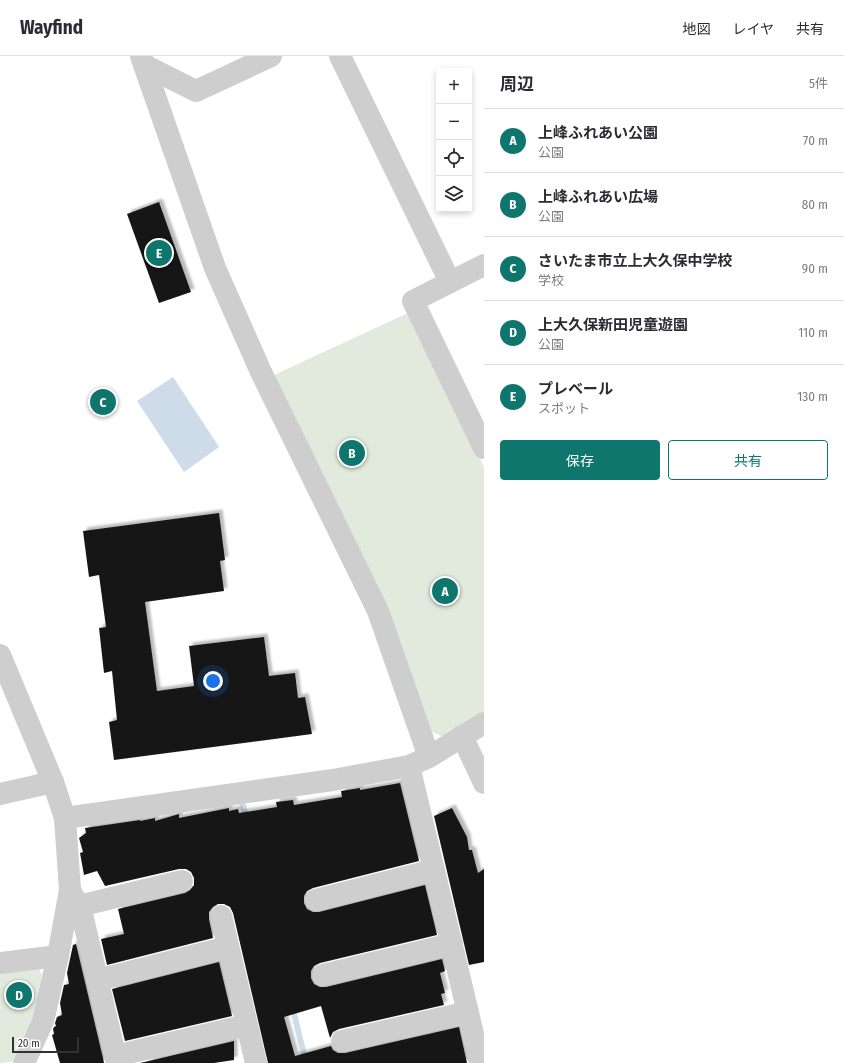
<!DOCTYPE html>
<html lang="ja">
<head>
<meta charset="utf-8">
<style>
	body { margin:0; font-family:"Fira Sans Condensed","Noto Sans JP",sans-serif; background:#f7f7f7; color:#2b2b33 }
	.controls { position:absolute; right:12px; top:12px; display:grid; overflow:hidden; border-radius:4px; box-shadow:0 2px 6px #0003 }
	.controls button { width:36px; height:36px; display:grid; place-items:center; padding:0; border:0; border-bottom:1px solid #e1e1e2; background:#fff; color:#2b2b33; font:20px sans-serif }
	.scale { position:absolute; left:12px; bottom:10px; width:67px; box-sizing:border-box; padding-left:4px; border:2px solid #313131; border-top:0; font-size:11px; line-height:14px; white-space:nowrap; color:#313131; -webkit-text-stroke:3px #fff; paint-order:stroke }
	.you { position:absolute; left:213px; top:625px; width:14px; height:14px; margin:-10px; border:3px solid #fff; border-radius:50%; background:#1a73e8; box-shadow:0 0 0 6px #1a73e833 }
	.badge { display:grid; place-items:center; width:26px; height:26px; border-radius:50%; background:#0f766e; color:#fff; font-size:13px; font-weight:700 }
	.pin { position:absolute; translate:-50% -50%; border:2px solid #fff; box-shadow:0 1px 4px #0006 }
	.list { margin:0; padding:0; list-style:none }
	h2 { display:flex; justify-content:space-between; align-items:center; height:52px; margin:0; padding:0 16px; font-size:17px }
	h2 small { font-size:13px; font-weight:400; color:#7c7c81 }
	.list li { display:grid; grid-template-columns:26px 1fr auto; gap:12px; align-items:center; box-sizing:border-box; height:64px; padding:0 16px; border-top:1px solid #e1e1e2 }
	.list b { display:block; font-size:15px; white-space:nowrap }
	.list p { margin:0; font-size:13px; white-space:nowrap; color:#7c7c81 }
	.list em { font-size:13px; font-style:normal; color:#7c7c81 }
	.actions { display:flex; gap:8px; padding:12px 16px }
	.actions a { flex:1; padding:9px 0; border:1px solid #0f766e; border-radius:4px; text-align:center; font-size:14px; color:#0f766e }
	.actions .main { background:#0f766e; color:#fff }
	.icon { flex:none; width:22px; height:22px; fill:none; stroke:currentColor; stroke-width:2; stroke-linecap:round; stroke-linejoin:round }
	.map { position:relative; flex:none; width:484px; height:1007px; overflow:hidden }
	header { display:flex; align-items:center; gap:24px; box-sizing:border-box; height:56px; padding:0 20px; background:#fff; border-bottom:1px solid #e1e1e2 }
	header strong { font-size:19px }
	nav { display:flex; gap:22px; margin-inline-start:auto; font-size:14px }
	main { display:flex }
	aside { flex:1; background:#fff }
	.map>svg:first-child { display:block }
</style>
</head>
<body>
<header>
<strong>Wayfind</strong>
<nav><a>地図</a><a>レイヤ</a><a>共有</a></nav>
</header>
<main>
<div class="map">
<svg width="484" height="1007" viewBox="0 0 484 1007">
	<defs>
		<filter id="shadow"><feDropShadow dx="3.5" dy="-3.5" stdDeviation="1" flood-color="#0004"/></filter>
	</defs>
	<rect width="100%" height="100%" fill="#fff"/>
	<g fill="#e2e9dd">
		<polygon points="410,256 484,411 484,655 443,681 430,675 272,320"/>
		<polygon points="38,911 42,919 33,960 12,1006 0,1007 0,916"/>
	</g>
	<g fill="#cedcea">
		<polygon points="173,321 219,391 184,416 137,345"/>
		<polygon points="240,748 246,748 309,1007 303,1007"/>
	</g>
	<g fill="#181818" filter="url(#shadow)">
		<polygon points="159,146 191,236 159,247 127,158"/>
		<polygon points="219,457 225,504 220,505 224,535 145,546 157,635 194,630 189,590 264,581 269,620 295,617 298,642 305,641 312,678 114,704 109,666 117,664 112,615 104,617 99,572 106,571 99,519 89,521 83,475"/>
		<polygon points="400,727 419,805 313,832 307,835 304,840 304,847 307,853 313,856 319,856 425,829 437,879 320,907 314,910 311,915 311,922 314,928 320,931 326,931 442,903 445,915 440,917 445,937 441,938 444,949 339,973 333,976 330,982 321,950 284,961 295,1000 331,990 333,994 338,997 345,997 459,971 467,1007 268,1007 233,857 230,851 224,848 218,848 213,851 209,856 209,863 213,882 107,909 101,883 124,878 118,853 185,837 190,834 194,829 194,822 191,816 186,813 179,813 105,830 97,815 84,819 80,797 83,796 79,782 86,777 85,772 140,764 140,765 155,762 155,765 179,758 179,762 229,752 229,755 238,753 239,757 277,751 276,746 293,744 294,749 342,741 341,735 360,732 360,734"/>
		<polygon points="452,752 467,781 469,794 472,794 478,817 484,813 484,906 469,909 434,760"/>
		<polygon points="76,888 103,1002 104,1007 60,1007 52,979 54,978 53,973 54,971 56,970 55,967 57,961 62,959 60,947 64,929 69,928 67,917 73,889"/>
		<polygon points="219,906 232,960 125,985 112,933"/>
		<polygon points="234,985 234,1004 214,1007 140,1007"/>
	</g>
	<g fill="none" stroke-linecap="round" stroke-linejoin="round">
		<g stroke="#cecece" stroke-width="22">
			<polyline points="141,0 215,212 261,316 378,555 429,701"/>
			<polyline points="340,0 450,226"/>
			<polyline points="144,9 196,35 271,0"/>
			<polyline points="484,209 413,245 484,392"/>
			<polyline points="0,599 53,726 65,762 70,834 58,900 43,965 24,1007"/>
			<polyline points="462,680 484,727"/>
			<polyline points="409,710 480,1007"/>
			<polyline points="0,738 53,726"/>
			<polyline points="65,762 333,724 409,710 429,701 484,667"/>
			<polyline points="70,834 81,854 117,1007"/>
			<polyline points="316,844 434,814"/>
			<polyline points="79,850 182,825"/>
			<polyline points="221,860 256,1007"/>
			<polyline points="0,907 58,900"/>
			<polyline points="323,919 452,888"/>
			<polyline points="98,924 228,891"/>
			<polyline points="342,985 468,956"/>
			<polyline points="115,1000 247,969"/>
		</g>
	</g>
</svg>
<div class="controls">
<button>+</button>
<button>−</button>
<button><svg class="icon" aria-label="locate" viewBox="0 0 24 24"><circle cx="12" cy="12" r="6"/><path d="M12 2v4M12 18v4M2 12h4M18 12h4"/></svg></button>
<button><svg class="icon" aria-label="layers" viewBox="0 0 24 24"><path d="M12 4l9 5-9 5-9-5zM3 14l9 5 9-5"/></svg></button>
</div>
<div class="scale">20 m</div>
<div class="you"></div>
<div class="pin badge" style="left:445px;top:535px">A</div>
<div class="pin badge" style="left:352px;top:397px">B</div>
<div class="pin badge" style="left:103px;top:346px">C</div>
<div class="pin badge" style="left:19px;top:939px">D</div>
<div class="pin badge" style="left:159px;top:197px">E</div>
</div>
<aside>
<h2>周辺<small>5件</small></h2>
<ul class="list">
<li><span class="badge">A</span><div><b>上峰ふれあい公園</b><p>公園</p></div><em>70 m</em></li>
<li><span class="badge">B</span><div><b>上峰ふれあい広場</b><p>公園</p></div><em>80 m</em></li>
<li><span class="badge">C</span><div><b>さいたま市立上大久保中学校</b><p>学校</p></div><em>90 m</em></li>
<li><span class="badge">D</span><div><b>上大久保新田児童遊園</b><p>公園</p></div><em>110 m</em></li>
<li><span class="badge">E</span><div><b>プレベール</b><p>スポット</p></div><em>130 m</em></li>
</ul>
<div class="actions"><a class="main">保存</a><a>共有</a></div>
</aside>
</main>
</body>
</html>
